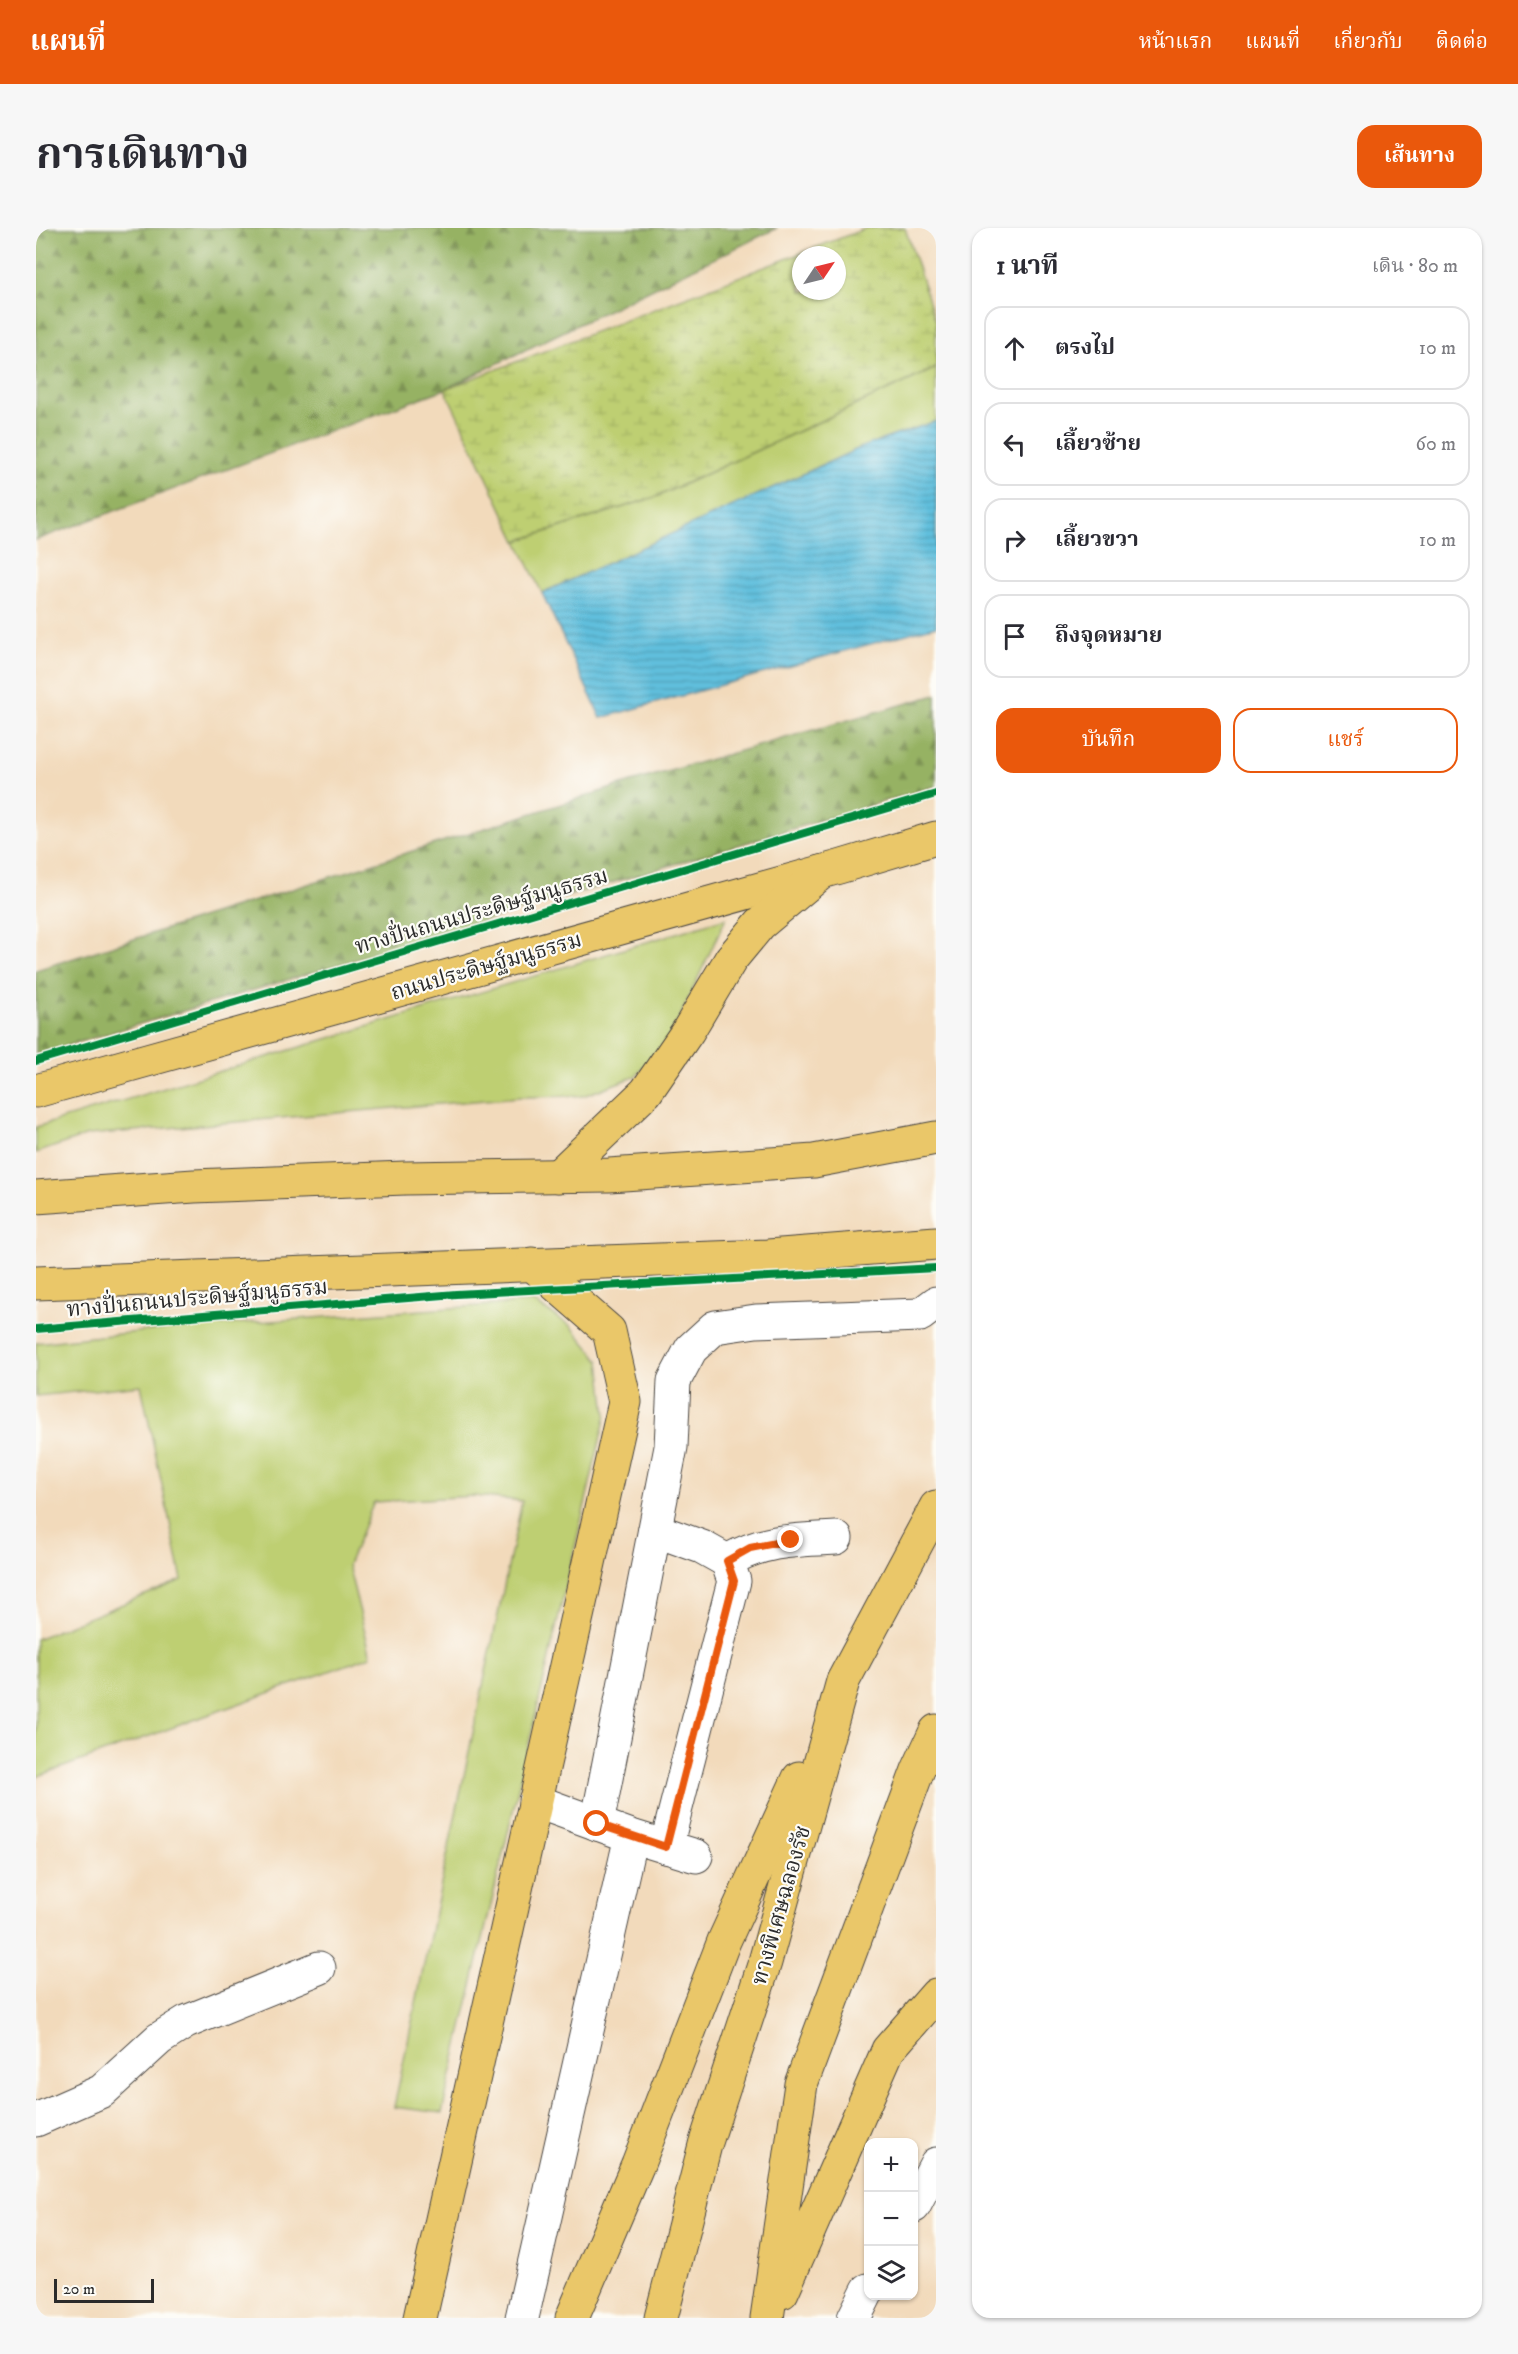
<!DOCTYPE html>
<html lang="th">
<head>
<meta charset="utf-8">
<style>
	body { margin:0; font-family:"IM FELL DW Pica","Noto Serif Thai",serif; background:#f7f7f7; color:#2b2b33 }
	.controls { position:absolute; right:18px; bottom:18px; display:grid; overflow:hidden; border-radius:12px; box-shadow:0 2px 4px #0004 }
	.controls button { width:54px; height:54px; display:grid; place-items:center; padding:0; border:0; border-bottom:2px solid #e1e1e2; background:#fff; color:#2b2b33; font:30px sans-serif }
	.compass { position:absolute; left:756px; top:18px; width:54px; height:54px; border-radius:50%; background:#fff; box-shadow:0 2px 4px #0004; rotate:55deg }
	.scale { position:absolute; left:18px; bottom:15px; width:100px; box-sizing:border-box; padding-left:6px; border:3px solid #2b2b2b; border-top:0; font-size:16px; line-height:21px; white-space:nowrap; color:#2b2b2b; -webkit-text-stroke:4px #fdfcf7; paint-order:stroke }
	.stop { position:absolute; width:18px; height:18px; margin:-14px; border:4px solid #ea580c; border-radius:50%; background:#fff }
	.stop.end { background:#ea580c; border-color:#fff; box-shadow:0 2px 6px #0008 }
	.list { margin:0; padding:0; list-style:none }
	h2 { display:flex; justify-content:space-between; align-items:center; height:78px; margin:0; padding:0 24px; font-size:26px }
	h2 small { font-size:20px; font-weight:400; color:#7c7c81 }
	.list li { display:grid; grid-template-columns:39px 1fr auto; gap:18px; align-items:center; box-sizing:border-box; height:84px; margin:0 12px 12px; padding:0 12px; border:2px solid #e1e1e2; border-radius:18px }
	.list b { display:block; font-size:22px; white-space:nowrap }
	.list em { font-size:20px; font-style:normal; color:#7c7c81 }
	.actions { display:flex; gap:12px; padding:18px 24px }
	.actions a { flex:1; padding:14px 0; border:2px solid #ea580c; border-radius:18px; text-align:center; font-size:21px; color:#ea580c }
	.actions .main { background:#ea580c; color:#fff }
	.icon { flex:none; width:33px; height:33px; fill:none; stroke:currentColor; stroke-width:2; stroke-linecap:round; stroke-linejoin:round }
	.map { position:relative; flex:none; width:900px; height:2090px; overflow:hidden; border-radius:18px }
	header { display:flex; align-items:center; gap:36px; box-sizing:border-box; height:84px; padding:0 30px; background:#ea580c; color:#fff }
	header strong { font-size:28px }
	nav { display:flex; gap:33px; margin-inline-start:auto; font-size:21px }
	.intro { display:flex; align-items:center; justify-content:space-between; box-sizing:border-box; height:144px; padding:0 36px }
	h1 { margin:0; font-size:42px }
	.button { padding:15px 27px; border-radius:18px; background:#ea580c; color:#fff; font-size:21px; font-weight:700 }
	main { display:flex; gap:36px; padding:0 36px }
	aside { flex:1; background:#fff; border-radius:18px; box-shadow:0 2px 4px #0004 }
	.map>svg:first-child { display:block }
</style>
</head>
<body>
<header>
<strong>แผนที่</strong>
<nav><a>หน้าแรก</a><a>แผนที่</a><a>เกี่ยวกับ</a><a>ติดต่อ</a></nav>
</header>
<div class="intro"><h1>การเดินทาง</h1><a class="button">เส้นทาง</a></div>
<main>
<div class="map">
<svg width="900" height="2090" viewBox="0 0 900 2090">
	<defs>
		<pattern id="forest-firs" width="22" height="20" patternUnits="userSpaceOnUse" patternTransform="scale(1.5)"><rect width="22" height="20" fill="#96b264"/><path d="M5 1l3.5 6h-7zM16 11l3.5 6h-7z" fill="#7b9153"/></pattern>
		<pattern id="wetland-marsh" width="20" height="14" patternUnits="userSpaceOnUse" patternTransform="scale(1.5)"><rect width="20" height="14" fill="#becf72"/><path d="M1 5h8M5 5V1M11 12h8M15 12V8" fill="none" stroke="#a3b263"/></pattern>
		<pattern id="water-rules" width="6" height="5" patternUnits="userSpaceOnUse" patternTransform="scale(1.5)"><rect width="6" height="5" fill="#60c0de"/><path d="M0 2.5h6" fill="none" stroke="#4f9cb4"/></pattern>
	</defs>
	<rect width="100%" height="100%" fill="#fdfcf7"/>
	<filter id="ink" filterUnits="userSpaceOnUse"><feTurbulence type="fractalNoise" baseFrequency=".0167" numOctaves="2"/><feDisplacementMap in="SourceGraphic" scale="12" xChannelSelector="R" yChannelSelector="G"/><feConvolveMatrix kernelMatrix="1 2 1 2 8 2 1 2 1" color-interpolation-filters="sRGB"/></filter>
	<filter id="wash" filterUnits="userSpaceOnUse"><feTurbulence type="fractalNoise" baseFrequency=".008" numOctaves="4" result="noise"/><feDisplacementMap in="SourceGraphic" scale="24" xChannelSelector="R" yChannelSelector="G"/><feGaussianBlur stdDeviation="1.35" result="paint"/><feColorMatrix in="noise" values="0 0 0 0 0 0 0 0 0 0 0 0 0 0 0 0 0 1.4 0 .05"/><feComposite in="paint" operator="in"/></filter>
	<g filter="url(#wash)">
		<rect width="100%" height="100%" fill="#f2dabb"/>
		<g fill="#becf72" stroke="#747d4e" stroke-width="1.5">
			<polygon points="900,140 900,193 826,219 506,365 481,313 622,268"/>
			<polygon points="690,690 633,812 600,848 547,868 483,869 52,907 0,925 0,899"/>
			<polygon points="497,1074 535,1098 564,1133 570,1187 406,1885 358,1879 486,1273 438,1268 338,1274 312,1337 335,1428 0,1549 0,1411 146,1352 105,1157 0,1168 0,1115 139,1100"/>
		</g>
		<g fill="url(#forest-firs)" stroke="#606e48" stroke-width="1.5">
			<polygon points="0,0 741,0 409,161 0,312"/>
			<polygon points="900,467 900,558 0,827 0,742 595,554"/>
		</g>
		<path fill="url(#wetland-marsh)" stroke="#747d4e" stroke-width="1.5" fill-rule="evenodd" d="M831 0H869L900 94V140L622 268 481 313 409 161ZM765 27H801V63H765Z"/>
		<polygon fill="url(#water-rules)" stroke="#467684" stroke-width="1.5" points="900,193 900,398 565,490 506,365 826,219"/>
	</g>
	<g filter="url(#ink)">
		<g fill="none" stroke-linecap="round" stroke-linejoin="round">
			<g stroke="#494541" stroke-width="35">
				<g id="minor">
					<polyline points="619,1302 666,1319 691,1333 698,1353 630,1619"/>
					<path d="M691 1333C727 1312 759 1312 800 1310"/>
					<polyline points="499,1573 595,1608 660,1628"/>
					<polyline points="561,1596 635,1219 638,1153 655,1121 679,1099 720,1093 884,1087 900,1075"/>
					<polyline points="0,1892 66,1863 123,1811 150,1794 283,1740"/>
					<polyline points="878,1978 900,1936"/>
					<polyline points="486,2090 595,1608"/>
					<polyline points="818,2090 832,2062"/>
				</g>
			</g>
			<g stroke="#494541" stroke-width="35">
				<g id="major">
					<polyline points="0,863 803,639 900,610"/>
					<polyline points="0,1055 732,1028 900,1015"/>
				</g>
			</g>
			<g stroke="#494541" stroke-width="35">
				<g id="highway">
					<polyline points="522,948 610,864 652,803 695,731 724,696 786,644"/>
					<polyline points="0,969 158,958 369,950 573,947 778,933 900,910"/>
					<polyline points="746,2064 852,1822 900,1767"/>
					<polyline points="384,2090 589,1174 573,1103 496,1036"/>
					<polyline points="536,2090 602,1936 688,1713 763,1550"/>
					<polyline points="625,2090 669,1917 729,1734 807,1453 900,1279"/>
					<polyline points="731,2090 765,1856 882,1542 900,1503"/>
				</g>
			</g>
			<use href="#minor" stroke="#fff" stroke-width="33"/>
			<use href="#major" stroke="#eac769" stroke-width="33"/>
			<use href="#highway" stroke="#eac769" stroke-width="33"/>
			<g stroke="#fdfcf7" stroke-width="11">
				<g id="cycleway">
					<polyline points="0,833 900,566"/>
					<polyline points="0,1101 420,1066 900,1040"/>
				</g>
			</g>
			<use href="#cycleway" stroke="#00873e" stroke-width="8"/>
		</g>
	</g>
	<g fill="none" stroke-linecap="round" stroke-linejoin="round" filter="url(#ink)">
		<polyline stroke="#ea580c" stroke-width="8" points="561,1596 630,1619 698,1353 691,1333 714,1320 755,1312"/>
	</g>
	<g text-anchor="middle" stroke-width="4.5" stroke-linejoin="round" paint-order="stroke">
		<g font-size="22" fill="#2b2b2b" stroke="#fdfcf7">
			<text transform="translate(445 682) rotate(-16)" y="8">ทางปั่นถนนประดิษฐ์มนูธรรม</text>
			<text transform="translate(450 737) rotate(-16)" y="8">ถนนประดิษฐ์มนูธรรม</text>
			<text transform="translate(161 1069) rotate(-5)" y="8">ทางปั่นถนนประดิษฐ์มนูธรรม</text>
			<text transform="translate(744 1677) rotate(-74)" y="8">ทางพิเศษฉลองรัช</text>
		</g>
	</g>
</svg>
<div class="controls">
<button>+</button>
<button>−</button>
<button><svg class="icon" aria-label="layers" viewBox="0 0 24 24"><path d="M12 4l9 5-9 5-9-5zM3 14l9 5 9-5"/></svg></button>
</div>
<svg class="compass" viewBox="-18 -18 36 36"><path d="M0-13l5 13h-10z" fill="#e53935"/><path d="M0 13l5-13h-10z" fill="#7c7c81"/></svg>
<div class="scale">20 m</div>
<div class="stop" style="left:561px;top:1596px"></div>
<div class="stop end" style="left:755px;top:1312px"></div>
</div>
<aside>
<h2>1 นาที<small>เดิน · 80 m</small></h2>
<ul class="list">
<li><svg class="icon" aria-label="ahead" viewBox="0 0 24 24"><path d="M12 20V5M6 11l6-6 6 6"/></svg><div><b>ตรงไป</b></div><em>10 m</em></li>
<li><svg class="icon" aria-label="left" viewBox="0 0 24 24"><path d="M17 20v-9H6M10 6l-5 5 5 5"/></svg><div><b>เลี้ยวซ้าย</b></div><em>60 m</em></li>
<li><svg class="icon" aria-label="right" viewBox="0 0 24 24"><path d="M7 20v-9h11M14 6l5 5-5 5"/></svg><div><b>เลี้ยวขวา</b></div><em>10 m</em></li>
<li><svg class="icon" aria-label="arrive" viewBox="0 0 24 24"><path d="M6 21V4h12l-3 4 3 4H6"/></svg><div><b>ถึงจุดหมาย</b></div></li>
</ul>
<div class="actions"><a class="main">บันทึก</a><a>แชร์</a></div>
</aside>
</main>
</body>
</html>
